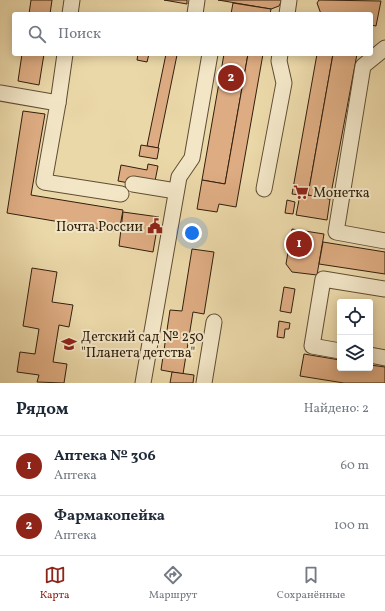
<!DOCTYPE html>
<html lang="ru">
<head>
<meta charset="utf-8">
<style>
	body { margin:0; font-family:Vollkorn,serif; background:#f2f2f3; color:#1f2937 }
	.controls { position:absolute; right:12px; bottom:12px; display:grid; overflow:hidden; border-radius:4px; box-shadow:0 2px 10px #0003 }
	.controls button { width:36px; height:36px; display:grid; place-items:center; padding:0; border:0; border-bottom:1px solid #e0e1e3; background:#fff; color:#1f2937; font:20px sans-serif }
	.you { position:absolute; left:192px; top:233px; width:14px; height:14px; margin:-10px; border:3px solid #fff; border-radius:50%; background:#1a73e8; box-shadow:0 0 0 6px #1a73e833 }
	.badge { display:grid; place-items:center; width:26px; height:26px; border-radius:50%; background:#8f2418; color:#fff; font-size:13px; font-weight:700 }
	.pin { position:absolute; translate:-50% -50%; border:2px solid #fff; box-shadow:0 1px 4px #0006 }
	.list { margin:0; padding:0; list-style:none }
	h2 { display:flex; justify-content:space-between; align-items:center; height:52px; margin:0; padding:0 16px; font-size:17px }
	h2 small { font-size:13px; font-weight:400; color:#747a83 }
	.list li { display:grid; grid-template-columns:26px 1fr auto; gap:12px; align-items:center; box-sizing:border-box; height:60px; padding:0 16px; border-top:1px solid #e0e1e3 }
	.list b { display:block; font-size:15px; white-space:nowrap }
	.list p { margin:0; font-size:13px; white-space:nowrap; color:#747a83 }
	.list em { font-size:13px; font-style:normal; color:#747a83 }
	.icon { flex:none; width:22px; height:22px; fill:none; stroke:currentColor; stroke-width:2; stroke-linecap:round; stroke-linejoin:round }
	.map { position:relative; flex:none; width:385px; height:383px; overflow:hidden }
	.search { position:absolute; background:#fff; box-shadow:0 2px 10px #0003; left:12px; right:12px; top:12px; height:44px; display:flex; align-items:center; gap:10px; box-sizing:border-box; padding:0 14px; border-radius:4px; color:#747a83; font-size:15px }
	.sheet { height:172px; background:#fff }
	nav { display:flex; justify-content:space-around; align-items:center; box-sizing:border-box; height:56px; border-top:1px solid #e0e1e3; background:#fff; font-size:11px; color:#747a83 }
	nav a { display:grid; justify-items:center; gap:2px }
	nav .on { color:#8f2418 }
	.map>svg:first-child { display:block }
</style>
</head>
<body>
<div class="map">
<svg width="385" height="383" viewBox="0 0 385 383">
	<rect width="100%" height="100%" fill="#ebd8a9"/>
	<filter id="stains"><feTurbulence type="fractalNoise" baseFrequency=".005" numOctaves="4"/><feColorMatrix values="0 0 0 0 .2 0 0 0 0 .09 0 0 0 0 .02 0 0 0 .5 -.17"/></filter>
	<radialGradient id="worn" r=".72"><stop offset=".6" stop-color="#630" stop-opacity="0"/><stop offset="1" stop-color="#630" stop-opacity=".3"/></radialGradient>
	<g fill="#deac82" stroke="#311f0d">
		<polygon points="31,0 52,0 50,14 29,14"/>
		<polygon points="164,0 187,0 187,4"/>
		<polygon points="218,0 282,0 279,6 271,9"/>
		<polygon points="319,0 381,1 376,26 371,25 371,14 321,14 317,3"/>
		<polygon points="233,3 271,9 270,14 231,14"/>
		<polygon points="22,54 44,54 39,85 18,81"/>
		<polygon points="138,54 149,54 147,62 137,60"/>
		<polygon points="166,54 177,55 158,148 147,146"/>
		<polygon points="224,54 248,54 225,184 202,180"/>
		<polygon points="248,54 263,54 236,207 219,204 217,212 197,209 202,180 225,184"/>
		<polygon points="317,54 333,54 308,195 330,199 327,220 296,215 300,195 292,194"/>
		<polygon points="333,54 357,54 330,199 308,195"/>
		<polygon points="23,111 45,114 31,195 123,210 119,232 7,213"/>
		<polygon points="141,145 159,148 157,159 139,156"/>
		<polygon points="148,164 158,166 155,181 130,177 129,183 118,181 121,165 147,170"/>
		<polygon points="287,200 295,202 293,214 285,213"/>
		<polygon points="123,212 159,217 153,252 119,246"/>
		<polygon points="292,229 324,234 317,275 292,272 286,264"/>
		<polygon points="323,242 385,252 385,274 319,264"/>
		<polygon points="192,249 214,252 204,314 193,312 183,374 161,370 170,310 182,311"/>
		<polygon points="32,268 57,272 52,302 73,305 69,327 59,325 53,362 67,364 64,383 37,382 39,375 17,372 20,352 35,354 39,329 23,326"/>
		<polygon points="284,287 295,289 291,313 280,311"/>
		<polygon points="279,321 290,323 289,329 285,329 284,338 277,337"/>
		<polygon points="304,354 340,360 340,368 370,368 370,365 385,367 385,383 344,383 300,376"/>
		<polygon points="172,372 194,375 193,383 170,383"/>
	</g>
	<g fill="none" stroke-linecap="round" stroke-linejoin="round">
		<g stroke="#604d34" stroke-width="17">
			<g id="minor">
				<polyline points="70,14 72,0"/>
				<polyline points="195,14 197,0"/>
				<polyline points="287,14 289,0"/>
				<polyline points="385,48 363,66 336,232 385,241"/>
				<polyline points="0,93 58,103 44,182 121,194"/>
				<polyline points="58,103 65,54"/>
				<polyline points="133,184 176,191"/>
				<polyline points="264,189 284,83 279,61 280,54"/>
				<polyline points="340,351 312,346 323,279 385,289"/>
				<polyline points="370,355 385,358"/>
				<polyline points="143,383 179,177 192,158 210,54"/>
				<polyline points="204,383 214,322"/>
			</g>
		</g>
		<use href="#minor" stroke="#f2e6c7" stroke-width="15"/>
	</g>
	<defs>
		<g id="supermarket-bare" transform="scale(1.2)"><path d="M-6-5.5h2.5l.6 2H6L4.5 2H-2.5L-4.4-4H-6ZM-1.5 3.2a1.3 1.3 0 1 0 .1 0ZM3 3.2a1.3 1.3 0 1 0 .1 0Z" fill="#8f2418" stroke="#f2e6c7" stroke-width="2.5" paint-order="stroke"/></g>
		<g id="civic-bare" transform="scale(1.2)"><path d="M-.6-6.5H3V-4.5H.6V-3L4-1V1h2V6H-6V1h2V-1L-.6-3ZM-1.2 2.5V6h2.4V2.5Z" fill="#8f2418" stroke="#f2e6c7" stroke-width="2.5" paint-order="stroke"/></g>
		<g id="school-bare" transform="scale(1.2)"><path d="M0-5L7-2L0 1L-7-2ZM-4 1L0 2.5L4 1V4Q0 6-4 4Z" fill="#8f2418" stroke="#f2e6c7" stroke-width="2.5" paint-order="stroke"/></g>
	</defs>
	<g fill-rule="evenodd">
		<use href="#supermarket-bare" x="301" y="192"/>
		<use href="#civic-bare" x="155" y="226"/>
		<use href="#school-bare" x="69" y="344"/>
	</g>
	<g text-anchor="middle" stroke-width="4" stroke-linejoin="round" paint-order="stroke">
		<g font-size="14" fill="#311f0d" stroke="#f2e6c7" text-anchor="start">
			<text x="313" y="197">Монетка</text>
			<text x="143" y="231" text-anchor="end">Почта России</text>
			<text x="81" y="341">Детский сад № 250<tspan x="81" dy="16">"Планета детства"</tspan></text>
		</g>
	</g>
	<rect width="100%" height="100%" filter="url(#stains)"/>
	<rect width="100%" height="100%" fill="url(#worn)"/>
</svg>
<div class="controls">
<button><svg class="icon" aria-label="locate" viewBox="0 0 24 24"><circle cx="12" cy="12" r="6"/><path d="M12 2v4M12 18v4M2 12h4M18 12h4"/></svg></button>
<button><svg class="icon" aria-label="layers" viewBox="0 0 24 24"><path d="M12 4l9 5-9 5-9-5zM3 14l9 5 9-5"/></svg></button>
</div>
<div class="you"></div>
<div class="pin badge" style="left:299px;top:244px">1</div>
<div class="pin badge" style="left:231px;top:78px">2</div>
<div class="search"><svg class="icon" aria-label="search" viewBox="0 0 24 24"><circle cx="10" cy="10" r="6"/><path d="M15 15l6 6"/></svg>Поиск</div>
</div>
<section class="sheet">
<h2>Рядом<small>Найдено: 2</small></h2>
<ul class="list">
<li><span class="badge">1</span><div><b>Аптека № 306</b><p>Аптека</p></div><em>60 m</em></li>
<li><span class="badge">2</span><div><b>Фармакопейка</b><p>Аптека</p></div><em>100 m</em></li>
</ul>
</section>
<nav>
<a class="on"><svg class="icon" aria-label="map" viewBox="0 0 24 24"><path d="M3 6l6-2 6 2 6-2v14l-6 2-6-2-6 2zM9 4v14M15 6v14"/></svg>Карта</a>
<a><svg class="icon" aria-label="directions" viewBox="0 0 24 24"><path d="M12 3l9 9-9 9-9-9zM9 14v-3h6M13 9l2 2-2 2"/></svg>Маршрут</a>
<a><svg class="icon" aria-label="saved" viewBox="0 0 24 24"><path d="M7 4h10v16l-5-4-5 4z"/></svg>Сохранённые</a>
</nav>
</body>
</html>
